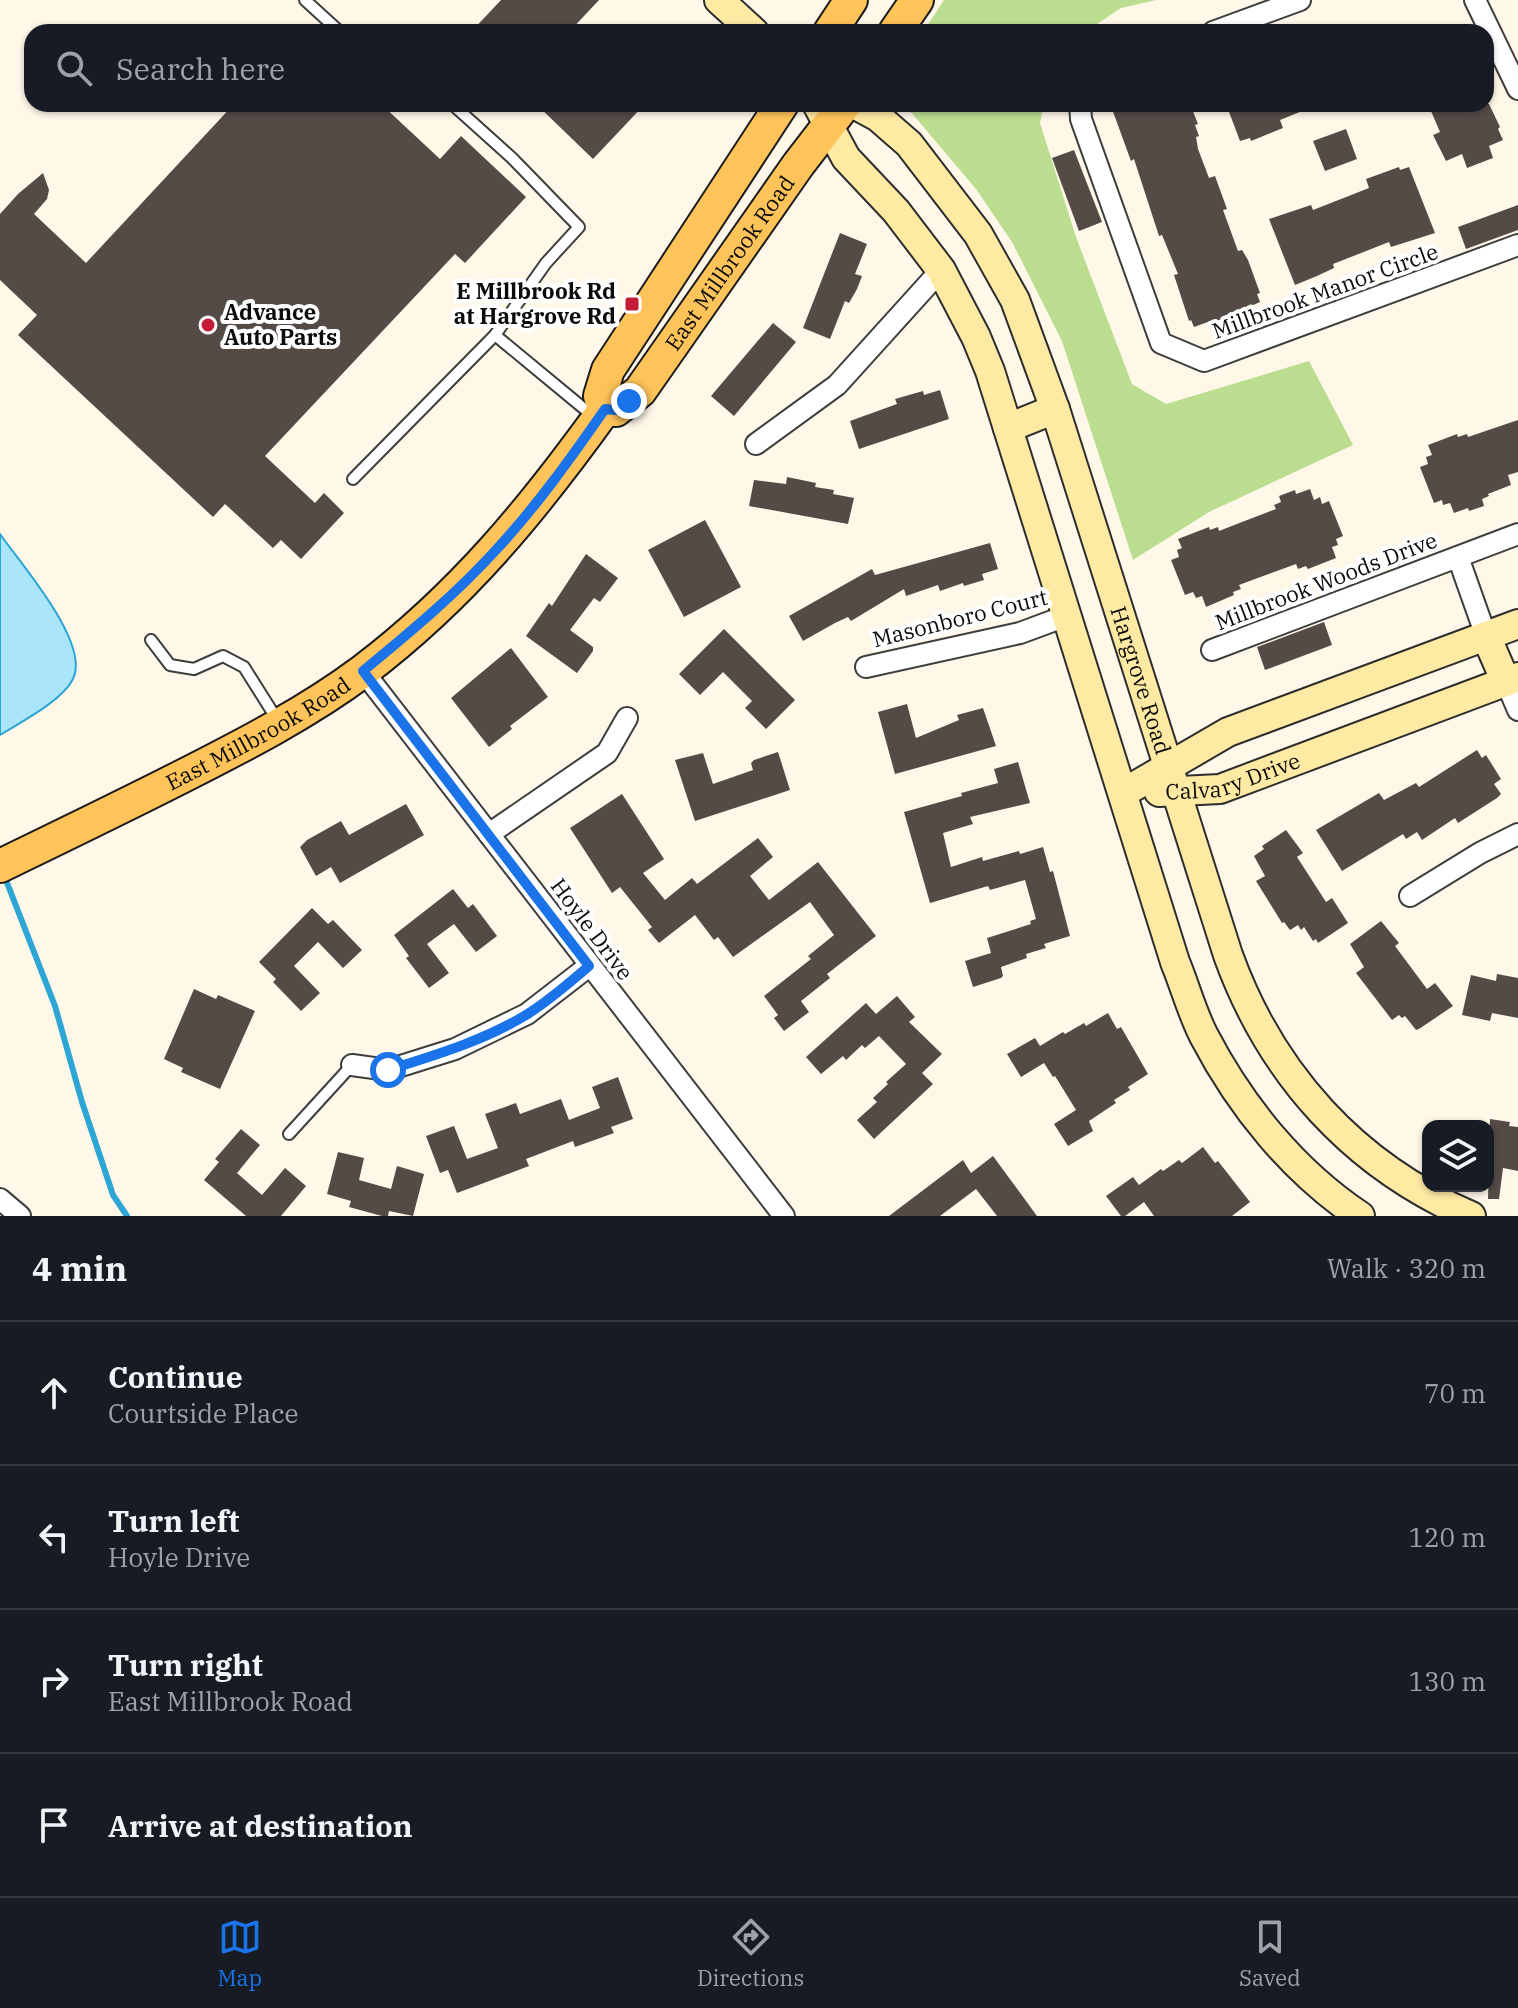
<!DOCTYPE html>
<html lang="en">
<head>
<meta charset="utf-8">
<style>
	body { margin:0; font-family:"IBM Plex Serif",serif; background:#20242c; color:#f1f3f6 }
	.controls { position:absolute; right:24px; bottom:24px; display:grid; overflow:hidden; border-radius:16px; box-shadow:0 2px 6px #0004 }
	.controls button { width:72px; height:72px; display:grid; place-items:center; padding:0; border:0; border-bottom:2px solid #363941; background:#171b24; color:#f1f3f6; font:40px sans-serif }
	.stop { position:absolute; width:24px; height:24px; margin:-18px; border:6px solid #1a73e8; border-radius:50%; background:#fff }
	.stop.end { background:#1a73e8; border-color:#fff; box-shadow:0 2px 8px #0008 }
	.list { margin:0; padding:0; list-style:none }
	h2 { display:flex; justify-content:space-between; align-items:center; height:104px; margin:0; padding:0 32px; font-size:34px }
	h2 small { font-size:26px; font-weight:400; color:#9ea1a6 }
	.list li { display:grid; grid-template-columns:52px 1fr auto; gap:24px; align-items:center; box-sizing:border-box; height:144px; padding:0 32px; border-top:2px solid #363941 }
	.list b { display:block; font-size:30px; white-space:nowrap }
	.list p { margin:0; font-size:26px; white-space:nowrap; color:#9ea1a6 }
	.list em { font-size:26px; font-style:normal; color:#9ea1a6 }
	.icon { flex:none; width:44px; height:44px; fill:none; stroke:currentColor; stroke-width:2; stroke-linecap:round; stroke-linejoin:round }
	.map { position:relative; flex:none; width:1518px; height:1216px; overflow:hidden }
	.search { position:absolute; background:#171b24; box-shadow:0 2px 6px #0004; left:24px; right:24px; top:24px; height:88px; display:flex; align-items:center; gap:20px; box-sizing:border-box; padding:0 28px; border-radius:24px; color:#9ea1a6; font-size:30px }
	.sheet { height:680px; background:#171b24 }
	nav { display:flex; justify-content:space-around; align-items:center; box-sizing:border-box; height:112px; border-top:2px solid #363941; background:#171b24; font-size:22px; color:#9ea1a6 }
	nav a { display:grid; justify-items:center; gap:4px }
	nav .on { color:#1a73e8 }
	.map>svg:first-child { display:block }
</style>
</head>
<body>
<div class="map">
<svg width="1518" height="1216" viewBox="0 0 1518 1216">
	<rect width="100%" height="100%" fill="#fff8e9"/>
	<g fill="#bbdd90">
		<polygon points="944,0 1156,0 1121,8 1085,32 923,32"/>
		<polygon points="904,104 1044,104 1040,123 1076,237 1132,384 1166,404 1309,361 1353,445 1209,512 1133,560 1062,341 1012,242 976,189"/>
	</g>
	<path fill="#abe5fa" stroke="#2da5d5" stroke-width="2" d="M0 534C20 563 91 643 73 679 62 701 21 722 0 735Z"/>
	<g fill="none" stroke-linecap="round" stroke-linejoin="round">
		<polyline stroke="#2da5d5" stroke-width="6" points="4,875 55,1006 82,1102 113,1195 127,1216"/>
	</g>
	<g fill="#544b47">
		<polygon points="501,0 599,0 569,32 471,32"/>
		<polygon points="234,104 381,104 440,159 461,136 526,197 465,263 455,254 265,456 315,503 324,493 344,513 301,559 281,540 273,548 225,504 213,517 18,335 37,315 0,280 0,214 18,194 43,173 49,190 47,199 34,214 86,263"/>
		<polygon points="536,104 645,104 593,159"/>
		<polygon points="1126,104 1190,104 1198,124 1195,125 1199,136 1196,137 1198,149 1209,178 1215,176 1227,209 1223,210 1238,251 1242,250 1248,260 1260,293 1257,294 1260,302 1217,321 1216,319 1194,327 1191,320 1189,321 1174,275 1178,274 1162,235 1159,236 1134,159 1131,161 1112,109"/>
		<polygon points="1226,104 1316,104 1317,105 1280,120 1283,128 1251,141 1250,138 1240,141"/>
		<polygon points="1428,104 1489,104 1500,127 1498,129 1503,140 1489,146 1493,158 1467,168 1462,154 1446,161 1433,135 1440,132"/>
		<polygon points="1346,129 1357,159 1325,171 1313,141"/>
		<polygon points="1074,150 1102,222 1079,231 1052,158"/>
		<polygon points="1399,167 1400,170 1409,167 1435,233 1391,247 1389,242 1356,255 1333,264 1334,268 1317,276 1295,285 1269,219 1311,205 1313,210 1369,188 1366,179"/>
		<polygon points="1518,205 1518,230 1466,249 1458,227"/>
		<polygon points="840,233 867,244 855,274 862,276 857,289 849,303 845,301 830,339 803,328"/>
		<polygon points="773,323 796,342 734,416 711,396"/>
		<polygon points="940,390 949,419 859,449 850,421 897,404 895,399 923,391 924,395"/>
		<polygon points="1518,420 1518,472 1508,475 1511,485 1488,494 1489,496 1482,499 1484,506 1469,511 1468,508 1454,513 1450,503 1443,505 1442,500 1434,503 1420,467 1428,464 1426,457 1432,455 1428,445 1457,434 1458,437 1467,434 1468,437"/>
		<polygon points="787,477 816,483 815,487 834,490 833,494 854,498 848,524 749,506 754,480 786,484"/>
		<polygon points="1310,489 1314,500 1320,497 1322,504 1329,501 1343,536 1336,539 1338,545 1332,547 1336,558 1308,569 1306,566 1298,569 1296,564 1239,585 1241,589 1233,592 1234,595 1206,607 1202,596 1196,598 1193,592 1185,595 1171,560 1179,557 1177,550 1182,548 1178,539 1209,527 1210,530 1218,527 1219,531 1242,522 1276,509 1274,505 1281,502 1279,496 1295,490 1296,494"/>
		<polygon points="705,520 741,587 684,617 648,550"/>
		<polygon points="990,543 998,569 982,574 984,580 964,586 963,583 940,591 938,585 906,596 904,589 851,621 848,617 835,623 803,641 789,616 872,569 875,575"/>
		<polygon points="586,554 618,578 600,602 594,598 570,630 593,647 593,651 577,673 526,636 549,603 552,606"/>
		<polygon points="1324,622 1332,645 1265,670 1257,647"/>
		<polygon points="724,629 795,700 766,729 745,708 752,701 723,672 700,695 679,674"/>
		<polygon points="511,648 548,697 510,726 512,729 489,747 451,698"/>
		<polygon points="907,704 916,738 959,720 957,715 983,708 996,746 895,774 878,712"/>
		<polygon points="1477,750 1482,758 1486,755 1501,779 1494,784 1501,794 1497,798 1458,823 1455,818 1422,840 1417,832 1406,839 1403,834 1342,871 1316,830 1379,793 1384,800 1416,783 1419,787"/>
		<polygon points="778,752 790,790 695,821 675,760 703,753 713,784 753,770 751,763 754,760"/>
		<polygon points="1018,762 1030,803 970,817 973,824 943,833 951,867 982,857 983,861 1019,851 1020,854 1043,847 1050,872 1053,871 1070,936 1044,944 1046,948 1026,954 1027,958 1001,967 1003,976 1001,978 973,987 965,961 991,953 987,938 1031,924 1030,921 1036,919 1025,880 990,890 988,886 930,903 904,812 962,796 961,793 998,783 994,769"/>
		<polygon points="622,794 664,859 643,873 665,900 692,878 697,884 758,838 773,857 750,876 769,900 818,862 876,936 827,974 830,978 801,1001 809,1012 784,1031 774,1018 778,1015 764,996 811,959 808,956 834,935 810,902 733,957 718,937 714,940 695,915 659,943 648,930 652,927 620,887 612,893 570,828"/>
		<polygon points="406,804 424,835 340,883 331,867 316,876 300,847 307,840 341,821 349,835"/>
		<polygon points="1286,830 1303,853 1297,857 1326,902 1332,898 1348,923 1318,943 1316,939 1313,941 1304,927 1301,930 1298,925 1290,930 1284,922 1282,923 1256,881 1265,876 1254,856 1264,849 1262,846"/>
		<polygon points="453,889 468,908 473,904 497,936 476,952 454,924 427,944 449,973 429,988 406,958 409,956 394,935"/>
		<polygon points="312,908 328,924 333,920 362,950 343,968 318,942 294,966 320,993 301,1011 273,982 276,979 259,962"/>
		<polygon points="1381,921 1399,943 1395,946 1427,989 1435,983 1453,1006 1419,1029 1416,1030 1405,1016 1402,1018 1399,1015 1392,1020 1356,973 1364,967 1350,944"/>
		<polygon points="1497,974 1518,978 1518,1018 1492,1013 1490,1021 1462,1015 1471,975 1496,981"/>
		<polygon points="194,989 216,999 218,995 255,1011 220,1089 181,1072 183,1068 164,1059"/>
		<polygon points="897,996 915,1017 909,1022 942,1054 922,1073 933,1084 874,1139 857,1120 877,1102 873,1098 888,1084 886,1082 906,1064 879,1036 865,1048 862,1045 846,1060 843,1056 821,1074 806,1057 866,1003 876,1014"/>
		<polygon points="1108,1013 1117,1029 1121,1027 1148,1074 1128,1087 1130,1090 1114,1100 1116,1103 1089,1121 1093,1131 1068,1146 1054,1124 1076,1110 1055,1076 1053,1077 1044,1063 1021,1077 1007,1054 1035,1038 1040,1046 1063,1032 1065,1034 1084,1023 1086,1026"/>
		<polygon points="618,1077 633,1119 611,1127 614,1133 575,1147 573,1141 526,1159 529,1166 457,1193 448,1170 440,1173 426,1136 454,1126 467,1159 498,1148 485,1114 516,1103 520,1114 561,1099 569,1120 600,1108 592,1087"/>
		<polygon points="1490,1119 1510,1122 1509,1126 1518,1127 1518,1171 1503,1168 1499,1199 1488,1199"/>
		<polygon points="241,1129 260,1145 237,1173 262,1195 285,1168 306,1186 281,1216 246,1216 204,1180 219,1162 215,1159"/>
		<polygon points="1203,1147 1215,1163 1218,1161 1250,1202 1232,1216 1154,1216 1144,1202 1125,1216 1121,1216 1106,1196 1133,1177 1139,1185 1161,1169 1163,1171 1179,1160 1182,1163"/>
		<polygon points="338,1152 364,1158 359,1180 391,1189 397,1166 424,1174 413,1216 389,1211 388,1216 382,1216 349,1207 351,1201 327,1194"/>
		<polygon points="993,1156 1037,1216 997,1216 976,1189 940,1216 889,1216 963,1160 971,1173"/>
	</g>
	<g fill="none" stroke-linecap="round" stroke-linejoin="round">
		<g stroke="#3e3e3e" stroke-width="14">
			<g id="lane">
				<polyline points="305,0 340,32"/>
				<polyline points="452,104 512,158 579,227 546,263 495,335 593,416"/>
				<polyline points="353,479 495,335"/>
				<polyline points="151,640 170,665 194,669 223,656 244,667 278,721"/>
				<polyline points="289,1134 352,1065"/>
			</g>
		</g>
		<g stroke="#3e3e3e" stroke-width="24">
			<g id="street">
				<polyline points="1475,0 1518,89"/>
				<polyline points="1213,32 1300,0"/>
				<polyline points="1080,104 1081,119 1161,343 1204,361 1518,245"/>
				<polyline points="756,444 837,385 941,270"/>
				<polyline points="1458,557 1486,636"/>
				<polyline points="1212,650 1518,534"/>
				<polyline points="866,667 1020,633 1066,616"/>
				<polyline points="363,671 784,1216"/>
				<polyline points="1506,682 1518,710"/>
				<polyline points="489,834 607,753 627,718"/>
				<polyline points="1410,896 1480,853 1518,834"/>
				<polyline points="352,1065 388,1070 455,1049 527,1014 589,966"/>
				<polyline points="0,1199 20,1216"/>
			</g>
		</g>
		<g stroke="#2d2d2d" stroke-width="32">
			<g id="secondary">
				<polyline points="719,0 754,32"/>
				<path d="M817 104 846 158 896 211 941 270 976 337 990 371 1175 962C1185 986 1192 1013 1204 1036 1241 1107 1294 1172 1360 1216"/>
				<path id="s1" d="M854 104 878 117 909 144 978 234 1015 300 1055 409 1228 955C1271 1074 1354 1166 1471 1216"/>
				<polyline points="1008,428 1055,409"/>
				<polyline points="1486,636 1506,682"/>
				<path id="s2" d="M1159 792 1220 789 1518 677"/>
				<polyline points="1123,793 1228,732 1518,624"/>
			</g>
		</g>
		<g stroke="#1c1c1c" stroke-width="36">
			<g id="primary">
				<polyline points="830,32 851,0"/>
				<polyline points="895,32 917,0"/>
				<path id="s3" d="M605 409 616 410 640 391 798 165 845 104"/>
				<polyline points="605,409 600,396 608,370 782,104"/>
				<path id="s4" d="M0 866C62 836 124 806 185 775 246 744 308 712 363 671 462 596 533 509 605 409"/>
			</g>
		</g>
		<use href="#lane" stroke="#fff" stroke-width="10"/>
		<use href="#street" stroke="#fff" stroke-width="20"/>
		<use href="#secondary" stroke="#ffeaa4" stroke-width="28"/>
		<use href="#primary" stroke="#ffc459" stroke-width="32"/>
	</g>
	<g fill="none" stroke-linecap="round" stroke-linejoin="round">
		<path stroke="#1a73e8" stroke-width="10" d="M388 1070C435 1055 483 1041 526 1015 549 1001 569 983 589 966L363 671C409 633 455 595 495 551 536 507 571 458 605 409L616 410 629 401"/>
	</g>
	<g fill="#c21c37" stroke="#fff" stroke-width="3">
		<rect x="624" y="296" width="16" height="16" rx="4"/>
		<circle cx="208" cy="325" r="8"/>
	</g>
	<g text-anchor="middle" stroke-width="8" stroke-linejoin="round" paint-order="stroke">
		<g font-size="22" fill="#0b0b0b" stroke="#fff">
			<text dy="8" stroke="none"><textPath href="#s3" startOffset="198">East Millbrook Road</textPath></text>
			<text transform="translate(1325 291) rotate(-20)" y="8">Millbrook Manor Circle</text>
			<text transform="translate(1326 581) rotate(-21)" y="8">Millbrook Woods Drive</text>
			<text transform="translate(960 618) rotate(-14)" y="8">Masonboro Court</text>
			<text dy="8" stroke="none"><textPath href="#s1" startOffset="658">Hargrove Road</textPath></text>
			<text dy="8" stroke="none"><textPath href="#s4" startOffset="290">East Millbrook Road</textPath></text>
			<text dy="8" stroke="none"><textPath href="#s2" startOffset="76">Calvary Drive</textPath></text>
			<text transform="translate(592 929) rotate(53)" y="8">Hoyle Drive</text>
		</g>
		<g font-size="22" font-weight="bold" fill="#0b0b0b" stroke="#fff" text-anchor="end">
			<text x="616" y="299">E Millbrook Rd<tspan x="616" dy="25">at Hargrove Rd</tspan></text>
			<text x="224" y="320" text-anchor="start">Advance<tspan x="224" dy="25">Auto Parts</tspan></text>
		</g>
	</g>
</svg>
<div class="controls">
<button><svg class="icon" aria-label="layers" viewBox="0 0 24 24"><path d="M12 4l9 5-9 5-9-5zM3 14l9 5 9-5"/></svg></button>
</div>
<div class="stop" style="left:388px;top:1070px"></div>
<div class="stop end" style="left:629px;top:401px"></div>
<div class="search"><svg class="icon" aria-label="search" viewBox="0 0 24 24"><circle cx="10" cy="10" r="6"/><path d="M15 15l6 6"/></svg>Search here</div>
</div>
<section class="sheet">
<h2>4 min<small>Walk · 320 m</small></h2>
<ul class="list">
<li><svg class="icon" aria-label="ahead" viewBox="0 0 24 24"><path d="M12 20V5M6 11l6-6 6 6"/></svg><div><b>Continue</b><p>Courtside Place</p></div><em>70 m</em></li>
<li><svg class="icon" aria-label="left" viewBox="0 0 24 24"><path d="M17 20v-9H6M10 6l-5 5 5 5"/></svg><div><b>Turn left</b><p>Hoyle Drive</p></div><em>120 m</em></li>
<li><svg class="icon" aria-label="right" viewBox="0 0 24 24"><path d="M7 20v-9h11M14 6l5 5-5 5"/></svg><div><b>Turn right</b><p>East Millbrook Road</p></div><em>130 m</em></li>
<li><svg class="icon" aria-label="arrive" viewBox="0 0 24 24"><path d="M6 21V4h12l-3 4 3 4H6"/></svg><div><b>Arrive at destination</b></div></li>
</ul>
</section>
<nav>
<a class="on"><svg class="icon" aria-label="map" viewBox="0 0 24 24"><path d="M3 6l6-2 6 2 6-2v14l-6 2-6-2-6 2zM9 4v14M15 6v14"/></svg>Map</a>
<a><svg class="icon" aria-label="directions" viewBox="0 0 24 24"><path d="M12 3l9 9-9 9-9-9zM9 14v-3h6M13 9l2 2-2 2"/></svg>Directions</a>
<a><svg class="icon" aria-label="saved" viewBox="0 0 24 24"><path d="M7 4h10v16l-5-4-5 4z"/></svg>Saved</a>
</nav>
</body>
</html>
